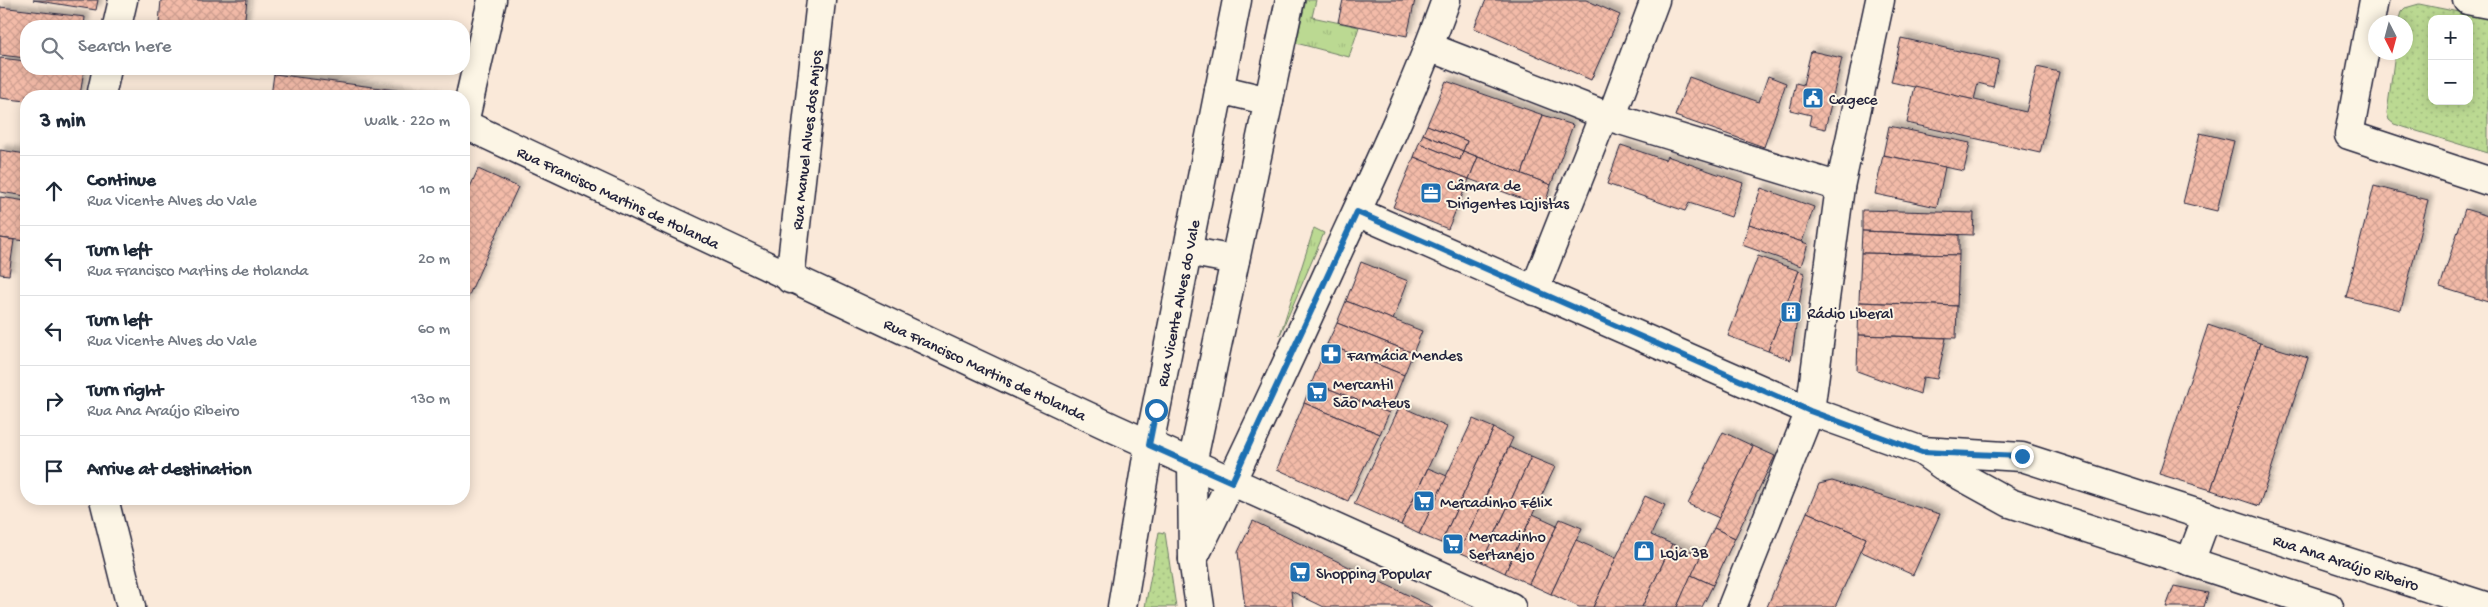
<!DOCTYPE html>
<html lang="en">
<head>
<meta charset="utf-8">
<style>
	body { margin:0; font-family:"Gochi Hand",sans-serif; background:#f6f6f7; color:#1f2937 }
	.controls { position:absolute; right:15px; top:15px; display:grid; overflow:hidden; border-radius:10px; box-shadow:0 2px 12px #0003 }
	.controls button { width:45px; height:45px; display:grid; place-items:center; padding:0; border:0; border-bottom:1px solid #e0e1e3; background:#fff; color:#1f2937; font:25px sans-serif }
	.compass { position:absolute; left:2368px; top:15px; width:45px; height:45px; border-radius:50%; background:#fff; box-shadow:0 2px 12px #0003; rotate:174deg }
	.stop { position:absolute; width:15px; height:15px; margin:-11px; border:4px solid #1f6fb2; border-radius:50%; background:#fff }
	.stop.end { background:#1f6fb2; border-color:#fff; box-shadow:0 1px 5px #0008 }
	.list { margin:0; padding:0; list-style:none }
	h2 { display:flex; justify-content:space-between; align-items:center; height:65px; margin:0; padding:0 20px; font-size:21px }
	h2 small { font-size:16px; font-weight:400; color:#747a83 }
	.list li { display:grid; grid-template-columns:32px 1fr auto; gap:15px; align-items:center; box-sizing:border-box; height:70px; padding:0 20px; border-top:1px solid #e0e1e3 }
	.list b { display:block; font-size:19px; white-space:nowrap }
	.list p { margin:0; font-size:16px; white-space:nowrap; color:#747a83 }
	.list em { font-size:16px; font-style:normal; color:#747a83 }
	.icon { flex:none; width:28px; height:28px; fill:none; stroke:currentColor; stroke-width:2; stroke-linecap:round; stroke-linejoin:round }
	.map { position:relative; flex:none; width:2488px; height:607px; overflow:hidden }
	.search { position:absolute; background:#fff; box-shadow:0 2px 12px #0003; left:20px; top:20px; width:450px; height:55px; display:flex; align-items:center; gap:12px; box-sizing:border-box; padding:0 18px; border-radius:20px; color:#747a83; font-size:19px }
	.panel { position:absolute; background:#fff; box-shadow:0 2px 12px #0003; left:20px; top:90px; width:450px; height:415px; border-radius:20px }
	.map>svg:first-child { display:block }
</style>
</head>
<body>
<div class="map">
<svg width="2488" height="607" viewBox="0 0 2488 607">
	<defs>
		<pattern id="grass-tufts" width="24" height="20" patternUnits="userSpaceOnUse" patternTransform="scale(1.25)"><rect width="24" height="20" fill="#bbd992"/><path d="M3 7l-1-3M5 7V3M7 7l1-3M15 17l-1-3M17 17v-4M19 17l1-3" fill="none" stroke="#a0ba7f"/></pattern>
		<pattern id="park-dots" width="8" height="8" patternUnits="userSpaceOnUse" patternTransform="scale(1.25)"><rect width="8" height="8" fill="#bbd992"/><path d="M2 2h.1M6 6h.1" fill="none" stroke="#a0ba7f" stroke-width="1.8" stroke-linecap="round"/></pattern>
		<pattern id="building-cross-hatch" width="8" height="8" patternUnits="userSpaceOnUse" patternTransform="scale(1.25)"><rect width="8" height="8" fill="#f3bba8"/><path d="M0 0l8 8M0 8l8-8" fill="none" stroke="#d0a092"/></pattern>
		<filter id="shadow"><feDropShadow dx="4.5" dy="-4.5" stdDeviation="2.5" flood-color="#0004"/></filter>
	</defs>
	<rect width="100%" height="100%" fill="#fae9d9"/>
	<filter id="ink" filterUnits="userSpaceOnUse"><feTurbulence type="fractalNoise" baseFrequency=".02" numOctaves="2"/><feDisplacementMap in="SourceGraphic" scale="10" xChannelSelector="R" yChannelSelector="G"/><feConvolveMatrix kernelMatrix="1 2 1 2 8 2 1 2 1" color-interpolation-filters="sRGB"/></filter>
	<g filter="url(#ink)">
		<g fill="url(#grass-tufts)" stroke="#6e7e66">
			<polygon points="1306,0 1316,0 1312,17 1359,27 1349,57 1296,43"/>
			<polygon points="1314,228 1324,233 1280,335"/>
		</g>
		<g fill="url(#park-dots)" stroke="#6e7e66" fill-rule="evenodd">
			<path d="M2419 4 2488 18V153L2394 124 2389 120 2387 113 2395 53 2406 52V22H2398L2401 12 2405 8ZM2432 19H2469V101H2432Z"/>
			<polygon points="1159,532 1165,533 1176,607 1145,607"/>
		</g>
		<g fill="url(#building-cross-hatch)" stroke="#22223b" filter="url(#shadow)">
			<polygon points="33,0 98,0 96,10"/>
			<polygon points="161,0 247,0 244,26 193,26 159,23"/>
			<polygon points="1343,0 1415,0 1407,36 1338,22"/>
			<polygon points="1486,0 1586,0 1620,15 1591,80 1474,28"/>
			<polygon points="0,7 85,17 84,26 26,26 26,58 0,55"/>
			<polygon points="1901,38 1999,60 1993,87 1978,83 1974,100 1891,82"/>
			<polygon points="1811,51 1842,58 1825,129 1809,125 1811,115 1790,110 1796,83 1803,85"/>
			<polygon points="0,58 26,61 26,69 84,69 80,96 26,96 26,101 0,98"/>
			<polygon points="2037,67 2059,72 2040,153 1907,123 1915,86 2026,112"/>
			<polygon points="274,74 434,95 434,96 271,96"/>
			<polygon points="1768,76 1786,83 1764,147 1675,116 1689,77 1759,102"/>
			<polygon points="1446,81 1543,115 1522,174 1463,151 1467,141 1427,125"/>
			<polygon points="1543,115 1573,125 1551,185 1522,174"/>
			<polygon points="1427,125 1467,141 1463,151 1423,134"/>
			<polygon points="1889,126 1970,143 1964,171 1883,155"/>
			<polygon points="2200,133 2234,141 2217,211 2183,203"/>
			<polygon points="1423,134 1463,151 1460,160 1419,143"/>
			<polygon points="1419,143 1460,160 1463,151 1478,157 1469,179 1414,157"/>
			<polygon points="1621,145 1665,160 1667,156 1743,183 1731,217 1689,203 1685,211 1607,184"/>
			<polygon points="0,150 26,154 26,196 0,192"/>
			<polygon points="1883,155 1945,167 1937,207 1875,194"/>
			<polygon points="1414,157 1469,179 1448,229 1393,207"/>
			<polygon points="1478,157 1551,185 1544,207 1469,179"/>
			<polygon points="478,169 518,187 464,306 464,201"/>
			<polygon points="2374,186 2428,200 2401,310 2346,297"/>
			<polygon points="1761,188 1814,207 1802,242 1749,224"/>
			<polygon points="0,197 26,201 26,241 0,238"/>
			<polygon points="2465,209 2488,216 2488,302 2440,287"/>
			<polygon points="1862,210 1974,213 1973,235 1862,231"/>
			<polygon points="1749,224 1808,244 1801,266 1742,245"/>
			<polygon points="1862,231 1959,235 1959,255 1861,253"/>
			<polygon points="0,238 14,240 9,275 0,274"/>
			<polygon points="1861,253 1959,255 1957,306 1859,302"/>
			<polygon points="1758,256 1799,271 1768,351 1728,336"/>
			<polygon points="1361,262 1408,281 1393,320 1346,301"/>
			<polygon points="1799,271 1804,273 1791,360 1768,351"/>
			<polygon points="1346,301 1422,331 1413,353 1337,323"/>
			<polygon points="1859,302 1957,306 1956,338 1858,335"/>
			<polygon points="1337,323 1413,353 1404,375 1327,344"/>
			<polygon points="2208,325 2260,343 2211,490 2159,474"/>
			<polygon points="1858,335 1946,338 1937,379 1923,377 1920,394 1857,371"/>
			<polygon points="2260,343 2308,358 2259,506 2211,490"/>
			<polygon points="1327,344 1404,375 1389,413 1312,382"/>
			<polygon points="1312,382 1389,413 1380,434 1304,403"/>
			<polygon points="1304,403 1380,434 1348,501 1277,469"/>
			<polygon points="1400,406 1447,427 1401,525 1354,504"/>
			<polygon points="1473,419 1494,428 1441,543 1419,534"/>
			<polygon points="1494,428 1513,438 1459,552 1441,543"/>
			<polygon points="1723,432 1753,446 1719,518 1688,504"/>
			<polygon points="1753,446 1775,456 1735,538 1714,528"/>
			<polygon points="1509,447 1531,457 1482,562 1459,552"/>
			<polygon points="1531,457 1555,467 1505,573 1482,562"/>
			<polygon points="1428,468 1447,476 1419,534 1401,525"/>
			<polygon points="1832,481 1940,514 1913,575 1860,551 1866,538 1807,512 1819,484"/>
			<polygon points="1645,496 1665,505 1651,535 1672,544 1642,607 1593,607"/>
			<polygon points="1807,512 1866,538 1835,607 1767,607"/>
			<polygon points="1533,514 1557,525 1529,584 1505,573"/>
			<polygon points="1560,519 1582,528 1551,594 1529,584"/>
			<polygon points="1253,521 1433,607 1324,607 1291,591 1293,607 1245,607 1238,552"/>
			<polygon points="1714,528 1735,538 1713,585 1691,575"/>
			<polygon points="1576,540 1616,558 1593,607 1579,607 1551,594"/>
			<polygon points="1672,544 1701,555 1677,607 1642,607"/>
			<polygon points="1691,575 1713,585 1702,607 1677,607"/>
			<polygon points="2174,586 2208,593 2204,607 2166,607"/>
		</g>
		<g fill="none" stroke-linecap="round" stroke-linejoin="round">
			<g stroke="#22223b" stroke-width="31">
				<g id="street">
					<polyline points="2374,0 2349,135 2488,181"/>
					<polyline points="117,26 123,0"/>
					<polyline points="1429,47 1607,116 1840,187"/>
					<polyline points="101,96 107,69"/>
					<polyline points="1357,212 1810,411 1922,451 1943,466 2010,503 2329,607"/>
					<path id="s1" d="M790 279 821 0"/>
					<polyline points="1534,291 1601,122 1614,110 1655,0"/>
					<path id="s2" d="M1922 451 2022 457 2488 607"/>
					<polyline points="1192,464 1193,559 1200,607"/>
					<polyline points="104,499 131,607"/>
					<path d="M1193 559C1241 464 1285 368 1329 271 1370 182 1413 93 1446 0"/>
					<polyline points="2190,562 2207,516"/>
				</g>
			</g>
			<g stroke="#22223b" stroke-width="31">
				<g id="secondary">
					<polyline points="2467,0 2488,4"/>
					<polyline points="1219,89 1269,101"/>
					<polyline points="464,123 492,0"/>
					<path id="s3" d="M464 124 1113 428 1511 607"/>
					<polyline points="1187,251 1235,260"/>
					<polyline points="1192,464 1290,0"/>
					<path id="s4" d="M1122 607 1149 445 1237 0"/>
					<polyline points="1732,607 1810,411 1840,187 1880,0"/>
				</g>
			</g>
			<use href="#street" stroke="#fcf5e5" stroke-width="28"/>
			<use href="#secondary" stroke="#fcf5e5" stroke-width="28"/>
		</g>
	</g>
	<g fill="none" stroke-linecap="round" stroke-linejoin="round" filter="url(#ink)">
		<polyline stroke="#1f6fb2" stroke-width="6" points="1156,410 1149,445 1232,482 1357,212 1810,411 1922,452 2022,456"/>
	</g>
	<defs>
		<g id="civic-square" transform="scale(1.125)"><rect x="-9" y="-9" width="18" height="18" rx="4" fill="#1f6fb2" stroke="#fcf5e5"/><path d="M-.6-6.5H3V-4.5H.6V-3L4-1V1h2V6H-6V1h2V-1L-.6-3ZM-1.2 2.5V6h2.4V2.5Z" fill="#fff"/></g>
		<g id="office-square" transform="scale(1.125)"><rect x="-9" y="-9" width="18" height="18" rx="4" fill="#1f6fb2" stroke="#fcf5e5"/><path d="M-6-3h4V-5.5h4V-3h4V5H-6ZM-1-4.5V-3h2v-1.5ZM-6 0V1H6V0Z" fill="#fff"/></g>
		<g id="building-square" transform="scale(1.125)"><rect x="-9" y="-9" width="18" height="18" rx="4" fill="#1f6fb2" stroke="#fcf5e5"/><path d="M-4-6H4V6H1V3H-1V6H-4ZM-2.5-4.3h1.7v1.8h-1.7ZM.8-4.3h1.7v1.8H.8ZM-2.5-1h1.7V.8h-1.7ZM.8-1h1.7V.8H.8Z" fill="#fff"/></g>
		<g id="pharmacy-square" transform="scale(1.125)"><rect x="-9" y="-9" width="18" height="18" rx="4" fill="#1f6fb2" stroke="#fcf5e5"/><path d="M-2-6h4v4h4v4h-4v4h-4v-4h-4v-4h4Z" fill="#fff"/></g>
		<g id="supermarket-square" transform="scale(1.125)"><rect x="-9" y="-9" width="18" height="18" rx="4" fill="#1f6fb2" stroke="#fcf5e5"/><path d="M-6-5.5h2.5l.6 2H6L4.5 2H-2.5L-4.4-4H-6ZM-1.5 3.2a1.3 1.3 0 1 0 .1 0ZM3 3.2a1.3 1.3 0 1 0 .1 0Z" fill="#fff"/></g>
		<g id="shop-square" transform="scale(1.125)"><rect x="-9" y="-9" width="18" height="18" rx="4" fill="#1f6fb2" stroke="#fcf5e5"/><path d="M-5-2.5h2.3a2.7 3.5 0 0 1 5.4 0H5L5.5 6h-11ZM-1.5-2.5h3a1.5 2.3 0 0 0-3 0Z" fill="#fff"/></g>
	</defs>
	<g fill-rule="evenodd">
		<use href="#civic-square" x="1813" y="98"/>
		<use href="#office-square" x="1431" y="193"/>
		<use href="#building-square" x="1791" y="312"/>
		<use href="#pharmacy-square" x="1331" y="354"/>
		<use href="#supermarket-square" x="1317" y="392"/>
		<use href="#supermarket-square" x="1424" y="501"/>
		<use href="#supermarket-square" x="1453" y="544"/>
		<use href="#shop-square" x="1644" y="551"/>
		<use href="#supermarket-square" x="1300" y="572"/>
	</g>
	<g text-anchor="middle" stroke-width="4" stroke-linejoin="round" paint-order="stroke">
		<g font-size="16" fill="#22223b" stroke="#fcf5e5" text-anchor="start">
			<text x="1829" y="104">Cagece</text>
			<text x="1447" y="190">Câmara de<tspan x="1447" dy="18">Dirigentes Lojistas</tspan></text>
			<text x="1807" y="318">Rádio Liberal</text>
			<text x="1347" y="360">Farmácia Mendes</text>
			<text x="1333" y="389">Mercantil<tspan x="1333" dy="18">São Mateus</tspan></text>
			<text x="1440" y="507">Mercadinho Félix</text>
			<text x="1469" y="541">Mercadinho<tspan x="1469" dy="18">Sertanejo</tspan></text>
			<text x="1660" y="557">Loja 3B</text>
			<text x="1316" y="578">Shopping Popular</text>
		</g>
		<g font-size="16" fill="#22223b" stroke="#fcf5e5">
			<text dy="6" stroke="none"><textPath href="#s1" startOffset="140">Rua Manuel Alves dos Anjos</textPath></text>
			<text dy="6" stroke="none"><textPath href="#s3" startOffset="171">Rua Francisco Martins de Holanda</textPath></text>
			<text dy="6" stroke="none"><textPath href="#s4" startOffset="309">Rua Vicente Alves do Vale</textPath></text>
			<text dy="6" stroke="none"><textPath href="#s3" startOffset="576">Rua Francisco Martins de Holanda</textPath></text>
			<text dy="6" stroke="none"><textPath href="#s2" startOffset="441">Rua Ana Araújo Ribeiro</textPath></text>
		</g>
	</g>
</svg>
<div class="controls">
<button>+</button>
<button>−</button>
</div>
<svg class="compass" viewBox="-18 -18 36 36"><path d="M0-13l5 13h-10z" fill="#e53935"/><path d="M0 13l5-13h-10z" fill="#747a83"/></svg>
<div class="stop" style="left:1156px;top:410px"></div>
<div class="stop end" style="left:2022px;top:456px"></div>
<div class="search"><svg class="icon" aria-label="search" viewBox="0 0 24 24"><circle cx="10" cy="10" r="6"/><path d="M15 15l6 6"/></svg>Search here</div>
<section class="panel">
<h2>3 min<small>Walk · 220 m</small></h2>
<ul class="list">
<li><svg class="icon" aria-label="ahead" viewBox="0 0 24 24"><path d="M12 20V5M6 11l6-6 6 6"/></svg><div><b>Continue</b><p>Rua Vicente Alves do Vale</p></div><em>10 m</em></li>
<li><svg class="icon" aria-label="left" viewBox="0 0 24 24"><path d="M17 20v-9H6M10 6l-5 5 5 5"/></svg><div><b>Turn left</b><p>Rua Francisco Martins de Holanda</p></div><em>20 m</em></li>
<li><svg class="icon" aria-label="left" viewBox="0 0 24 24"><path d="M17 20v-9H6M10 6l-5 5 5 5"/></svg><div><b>Turn left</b><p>Rua Vicente Alves do Vale</p></div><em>60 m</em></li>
<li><svg class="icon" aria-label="right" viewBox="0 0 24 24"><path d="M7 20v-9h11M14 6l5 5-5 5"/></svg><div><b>Turn right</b><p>Rua Ana Araújo Ribeiro</p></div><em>130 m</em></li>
<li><svg class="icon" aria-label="arrive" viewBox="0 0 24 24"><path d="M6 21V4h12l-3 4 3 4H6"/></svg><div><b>Arrive at destination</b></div></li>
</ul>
</section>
</div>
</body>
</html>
